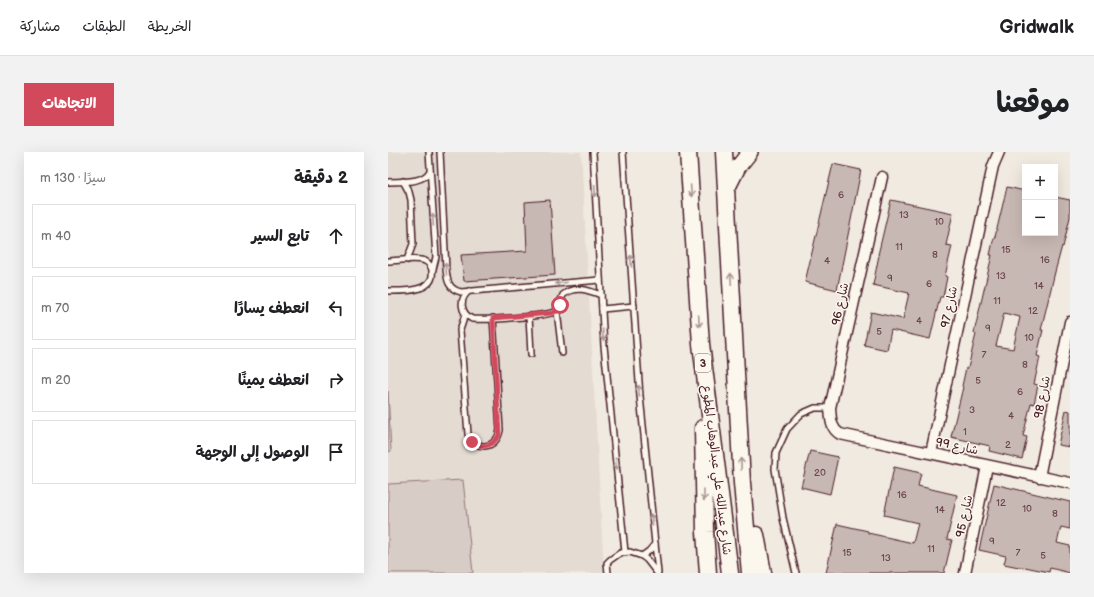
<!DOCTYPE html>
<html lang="ar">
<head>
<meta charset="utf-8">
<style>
	body { margin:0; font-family:"Balsamiq Sans","Playpen Sans Arabic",sans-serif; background:#f2f2f2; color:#202124; direction:rtl }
	.controls { position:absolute; right:12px; top:12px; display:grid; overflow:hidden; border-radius:0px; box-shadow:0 4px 16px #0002 }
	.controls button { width:36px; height:36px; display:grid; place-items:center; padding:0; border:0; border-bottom:1px solid #e0e0e0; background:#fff; color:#202124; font:20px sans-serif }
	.stop { position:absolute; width:12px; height:12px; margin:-9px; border:3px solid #d1495b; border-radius:50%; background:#fff }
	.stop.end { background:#d1495b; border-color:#fff; box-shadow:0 1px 4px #0008 }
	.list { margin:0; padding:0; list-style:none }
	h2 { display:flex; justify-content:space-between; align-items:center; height:52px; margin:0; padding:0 16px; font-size:17px }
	h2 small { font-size:13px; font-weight:400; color:#757577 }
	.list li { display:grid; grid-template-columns:26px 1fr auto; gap:12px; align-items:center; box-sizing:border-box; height:64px; margin:0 8px 8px; padding:0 8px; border:1px solid #e0e0e0; border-radius:0px }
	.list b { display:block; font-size:15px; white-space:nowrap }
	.list em { font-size:13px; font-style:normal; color:#757577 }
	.icon { flex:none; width:22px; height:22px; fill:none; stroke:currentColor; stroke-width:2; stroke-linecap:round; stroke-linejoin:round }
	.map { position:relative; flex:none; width:682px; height:421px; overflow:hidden; direction:ltr; border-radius:0px }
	header { display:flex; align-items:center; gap:24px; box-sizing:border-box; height:56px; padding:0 20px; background:#fff; border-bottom:1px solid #e0e0e0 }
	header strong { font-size:19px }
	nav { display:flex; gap:22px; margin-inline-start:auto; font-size:14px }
	.intro { display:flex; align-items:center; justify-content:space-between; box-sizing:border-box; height:96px; padding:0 24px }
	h1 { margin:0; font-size:28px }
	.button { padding:10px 18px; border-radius:0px; background:#d1495b; color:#fff; font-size:14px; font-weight:700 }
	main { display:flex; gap:24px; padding:0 24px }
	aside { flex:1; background:#fff; border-radius:0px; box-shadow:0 4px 16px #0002 }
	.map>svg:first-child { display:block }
</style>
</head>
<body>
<header>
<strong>Gridwalk</strong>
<nav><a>الخريطة</a><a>الطبقات</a><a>مشاركة</a></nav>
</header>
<div class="intro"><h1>موقعنا</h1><a class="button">الاتجاهات</a></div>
<main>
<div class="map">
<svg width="682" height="421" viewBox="0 0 682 421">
	<rect width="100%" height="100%" fill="#f0eae0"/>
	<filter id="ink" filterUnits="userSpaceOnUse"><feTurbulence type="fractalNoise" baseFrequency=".025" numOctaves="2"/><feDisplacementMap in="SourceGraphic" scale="8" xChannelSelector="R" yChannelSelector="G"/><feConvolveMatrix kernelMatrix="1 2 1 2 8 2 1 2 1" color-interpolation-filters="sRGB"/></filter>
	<g filter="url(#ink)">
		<polygon fill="#e4dbd2" points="0,0 193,0 216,421 0,421"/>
		<g fill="#d8ccc6" stroke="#917678">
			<polygon points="0,239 3,299 0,300"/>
			<polygon points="75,328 85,421 0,421 0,332"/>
		</g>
		<g fill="#c8b8b3" stroke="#4a1f2b" fill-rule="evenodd">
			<polygon points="445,12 473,18 449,138 417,130"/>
			<path d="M619 35 637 39V81H667V45L682 48V65L675 95 674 94 667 120 653 178H655L649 204 652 205 646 232 650 233 646 252 643 251 635 284 639 285 634 307 601 299 602 294 563 285 575 235 574 234 578 216H580L588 182 586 181 604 103H602L606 85H607ZM616 161 632 165 625 197 608 194Z"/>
			<polygon points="162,48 167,123 76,129 73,103 139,99 137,50"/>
			<polygon points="503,48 565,61 558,93 564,94 557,124 559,125 555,145 552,145 542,187 503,178 499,198 476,193 483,160 515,167 521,141 485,133 491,103 490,103"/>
			<polygon points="678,258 682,259 682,295 670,293"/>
			<polygon points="422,299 450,305 442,342 413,335"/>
			<polygon points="506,315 533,321 530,334 569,343 559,387 564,388 556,421 438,421 449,372 480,379 480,381 525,391 530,371 496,363"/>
			<polygon points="606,332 682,350 682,377 673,375 669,391 682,394 682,421 662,416 661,420 637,415 636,416 616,412 618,404 591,398"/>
		</g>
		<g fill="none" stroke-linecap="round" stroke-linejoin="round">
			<g stroke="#4a1f2b" stroke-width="8">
				<g id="lane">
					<polyline points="41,0 48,105 44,121"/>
					<path d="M52 0 58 117C59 128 60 137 73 140L212 128"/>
					<polyline points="205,0 216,194 237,400"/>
					<polyline points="235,0 252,244 270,421"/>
					<polyline points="15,29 21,40 23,48 25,92 19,108"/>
					<path d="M0 30C14 29 34 32 42 19"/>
					<path d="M0 109C10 109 28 105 37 109 41 111 43 114 44 118 48 141 13 139 0 139"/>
					<path d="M81 139C71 147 72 161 84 167 99 168 158 165 169 159"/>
					<polyline points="214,157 246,154"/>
					<path d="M77 163 72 178 80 282C87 300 109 297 112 278L105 166"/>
					<polyline points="141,164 143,202"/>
					<path d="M174 201 169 159 175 143C187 133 200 138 213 143"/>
					<polyline points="254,404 261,399 267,392"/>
					<polyline points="220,421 219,411 222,408 232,401 242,400 254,404 259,408 269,421"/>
					<polyline points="408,421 395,366 387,317 388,301 399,277 413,262 427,256 442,256"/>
				</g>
			</g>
			<g stroke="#4a1f2b" stroke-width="13">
				<g id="street">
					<path d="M494 25 442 256C443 266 442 276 452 282L682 331"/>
					<polyline points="543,301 605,14 611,0"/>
					<polyline points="651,325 682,170"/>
					<polyline points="577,421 599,314"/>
				</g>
			</g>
			<g stroke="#4a1f2b" stroke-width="18">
				<polyline id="secondary" points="338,39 350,15 362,0"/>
			</g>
			<g stroke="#4a1f2b" stroke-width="19">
				<g id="primary">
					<polyline points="300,0 313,192 342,421"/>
					<polyline points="336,0 354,331 362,421"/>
					<polyline points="315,276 317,380 320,421"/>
					<polyline points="368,383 375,421"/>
				</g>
			</g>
			<use href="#lane" stroke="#fbf7ec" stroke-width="5"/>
			<use href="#street" stroke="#fbf7ec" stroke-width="10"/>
			<use href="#secondary" stroke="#fbf7ec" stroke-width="15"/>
			<use href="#primary" stroke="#fbf7ec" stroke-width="16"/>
		</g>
		<defs><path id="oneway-shaft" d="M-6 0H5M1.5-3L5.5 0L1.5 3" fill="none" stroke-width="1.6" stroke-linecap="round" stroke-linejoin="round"/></defs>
		<g stroke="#ab9695">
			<use href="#oneway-shaft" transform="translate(207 39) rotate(87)"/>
			<use href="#oneway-shaft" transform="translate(303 39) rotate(86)"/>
			<use href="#oneway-shaft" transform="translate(45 68) rotate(-94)"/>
			<use href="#oneway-shaft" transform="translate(243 109) rotate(-94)"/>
			<use href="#oneway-shaft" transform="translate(58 117) rotate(-95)"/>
			<use href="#oneway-shaft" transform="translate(343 127) rotate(-93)"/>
			<use href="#oneway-shaft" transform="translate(173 131) rotate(175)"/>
			<use href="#oneway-shaft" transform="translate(311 169) rotate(86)"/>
			<use href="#oneway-shaft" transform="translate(215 183) rotate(87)"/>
			<use href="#oneway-shaft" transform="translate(251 239) rotate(-94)"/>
			<use href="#oneway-shaft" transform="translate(228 312) rotate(84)"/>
			<use href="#oneway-shaft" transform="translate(353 312) rotate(-93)"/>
			<use href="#oneway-shaft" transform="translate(316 343) rotate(89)"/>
			<use href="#oneway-shaft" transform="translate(264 368) rotate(-96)"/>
		</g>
	</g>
	<g fill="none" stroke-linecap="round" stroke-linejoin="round" filter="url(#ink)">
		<path stroke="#d1495b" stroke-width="5" d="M84 290C95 297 105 294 111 283L105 166 164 161 169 159 172 153"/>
	</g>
	<g text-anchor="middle" stroke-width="3" stroke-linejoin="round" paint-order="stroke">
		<g font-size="10" fill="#6a454d">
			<text x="453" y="46">6</text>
			<text x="516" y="66">13</text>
			<text x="551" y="73">10</text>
			<text x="511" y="98">11</text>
			<text x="618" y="101">15</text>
			<text x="547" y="106">8</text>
			<text x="657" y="111">16</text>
			<text x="439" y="112">4</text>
			<text x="613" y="127">13</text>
			<text x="502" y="129">9</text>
			<text x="541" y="135">6</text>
			<text x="651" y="137">14</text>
			<text x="609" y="152">11</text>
			<text x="645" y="162">12</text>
			<text x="531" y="172">4</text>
			<text x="600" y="179">9</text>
			<text x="491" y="183">5</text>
			<text x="641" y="189">10</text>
			<text x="596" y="206">7</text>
			<text x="637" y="216">8</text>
			<text x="590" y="232">5</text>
			<text x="632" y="243">6</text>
			<text x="584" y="261">3</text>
			<text x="623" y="267">4</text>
			<text x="577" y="283">1</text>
			<text x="620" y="296">2</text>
			<text x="432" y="324">20</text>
			<text x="514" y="346">16</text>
			<text x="613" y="354">12</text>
			<text x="639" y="360">10</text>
			<text x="552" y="361">14</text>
			<text x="667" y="365">8</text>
			<text x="604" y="392">9</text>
			<text x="543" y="400">11</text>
			<text x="459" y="404">15</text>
			<text x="630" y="404">7</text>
			<text x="655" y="407">5</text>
			<text x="498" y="409">13</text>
		</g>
		<rect fill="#fbf7ec" stroke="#7f6065" stroke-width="1" x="307" y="202" width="16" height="18" rx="3"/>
		<g font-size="11" font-weight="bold" fill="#4a1f2b">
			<text x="315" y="215">3</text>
		</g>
		<g font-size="12" fill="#4a1f2b" stroke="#fbf7ec">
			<text transform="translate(452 152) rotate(-78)" y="4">شارع 96</text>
			<text transform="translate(561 155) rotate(-78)" y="4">شارع 97</text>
			<text transform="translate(654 245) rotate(-79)" y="4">شارع 98</text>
			<text transform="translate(569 294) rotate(12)" y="4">شارع 99</text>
			<text transform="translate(329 318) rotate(83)" y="4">شارع عبدالله علي عبدالوهاب المطوع</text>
			<text transform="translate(576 364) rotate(-78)" y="4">شارع 95</text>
		</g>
	</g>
</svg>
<div class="controls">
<button>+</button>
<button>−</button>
</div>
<div class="stop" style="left:172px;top:153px"></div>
<div class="stop end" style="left:84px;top:290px"></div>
</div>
<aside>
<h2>2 دقيقة<small>سيرًا · 130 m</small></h2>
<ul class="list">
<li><svg class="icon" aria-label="ahead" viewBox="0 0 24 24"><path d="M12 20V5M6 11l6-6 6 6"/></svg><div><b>تابع السير</b></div><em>40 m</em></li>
<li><svg class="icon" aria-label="left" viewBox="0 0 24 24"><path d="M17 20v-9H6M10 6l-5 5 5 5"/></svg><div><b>انعطف يسارًا</b></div><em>70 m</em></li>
<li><svg class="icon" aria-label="right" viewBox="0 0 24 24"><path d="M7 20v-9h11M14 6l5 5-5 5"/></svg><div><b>انعطف يمينًا</b></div><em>20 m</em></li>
<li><svg class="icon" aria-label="arrive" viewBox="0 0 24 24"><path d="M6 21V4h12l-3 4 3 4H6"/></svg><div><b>الوصول إلى الوجهة</b></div></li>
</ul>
</aside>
</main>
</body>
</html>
